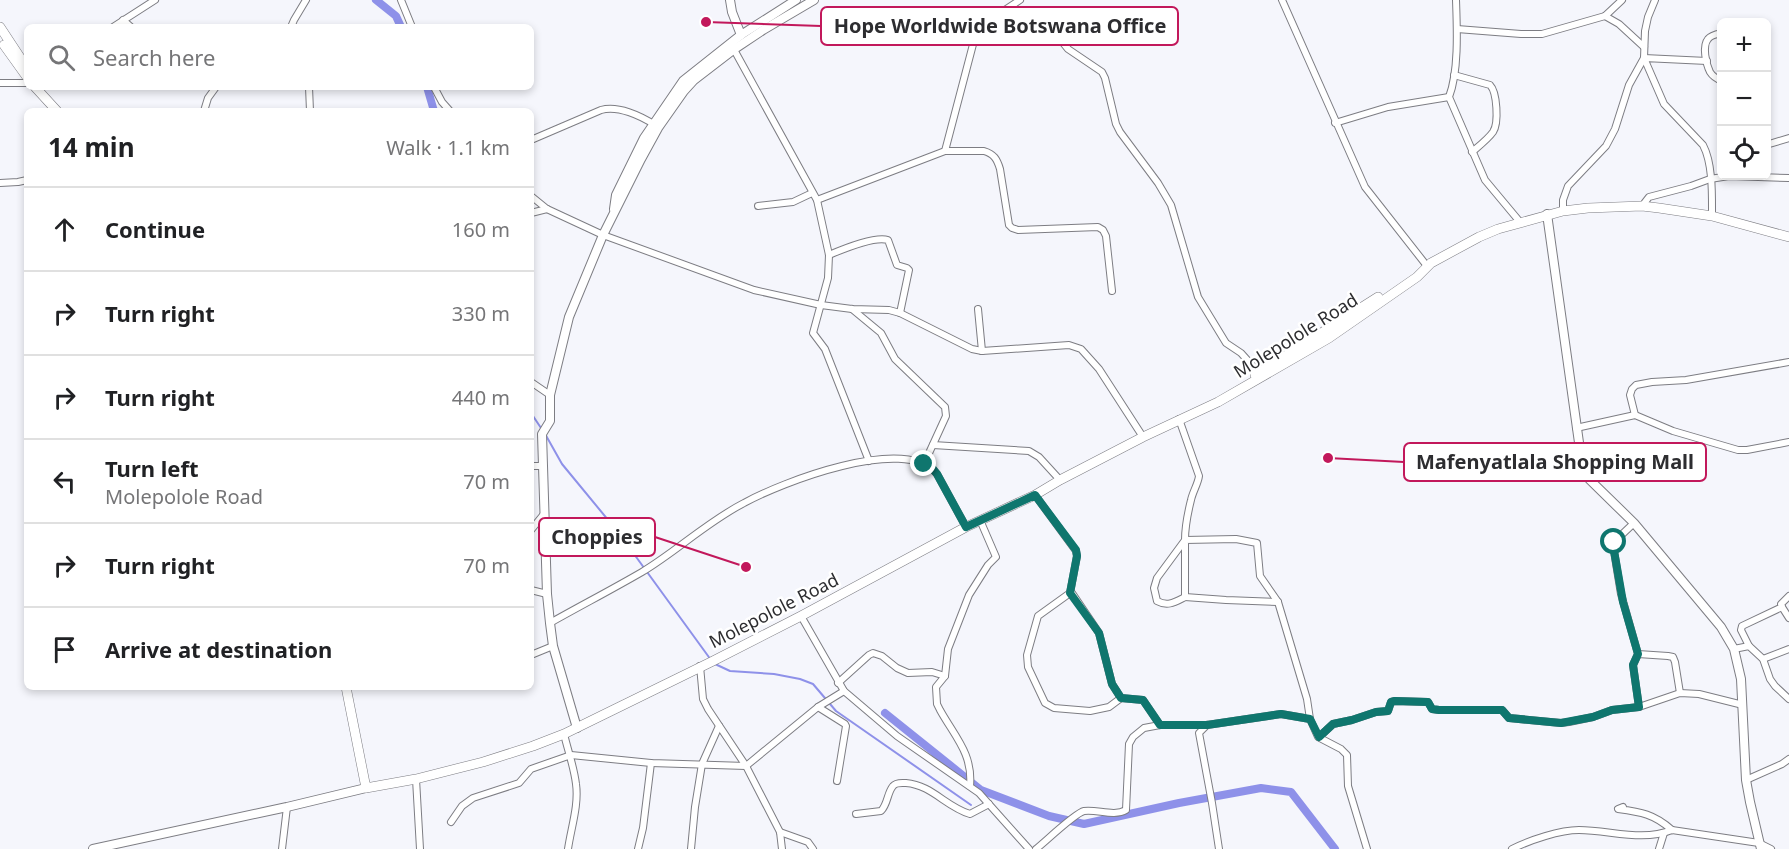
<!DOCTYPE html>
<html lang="en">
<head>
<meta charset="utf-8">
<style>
	body { margin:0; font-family:"Noto Sans",sans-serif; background:#f6f6f6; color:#202124 }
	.controls { position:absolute; right:18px; top:18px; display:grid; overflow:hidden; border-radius:9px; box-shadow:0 3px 9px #0003 }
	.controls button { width:54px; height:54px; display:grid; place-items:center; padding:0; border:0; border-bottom:2px solid #e0e0e0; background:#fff; color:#202124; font:30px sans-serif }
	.stop { position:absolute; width:18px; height:18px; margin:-14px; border:4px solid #0f766e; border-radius:50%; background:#fff }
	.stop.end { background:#0f766e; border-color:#fff; box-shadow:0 2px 6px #0008 }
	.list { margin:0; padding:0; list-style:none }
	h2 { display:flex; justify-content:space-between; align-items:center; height:78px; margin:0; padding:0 24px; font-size:26px }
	h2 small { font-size:20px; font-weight:400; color:#757577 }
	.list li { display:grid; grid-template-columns:39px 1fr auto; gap:18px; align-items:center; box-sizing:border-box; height:84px; padding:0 24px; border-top:2px solid #e0e0e0 }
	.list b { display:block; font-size:22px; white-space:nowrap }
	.list p { margin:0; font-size:20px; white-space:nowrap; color:#757577 }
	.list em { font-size:20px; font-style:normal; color:#757577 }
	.icon { flex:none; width:33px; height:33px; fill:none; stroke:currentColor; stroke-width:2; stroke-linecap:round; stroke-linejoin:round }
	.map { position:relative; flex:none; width:1789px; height:849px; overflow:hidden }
	.search { position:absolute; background:#fff; box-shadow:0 3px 9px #0003; left:24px; top:24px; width:510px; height:66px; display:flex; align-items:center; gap:15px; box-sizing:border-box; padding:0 21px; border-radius:9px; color:#757577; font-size:22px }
	.panel { position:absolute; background:#fff; box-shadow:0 3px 9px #0003; left:24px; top:108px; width:510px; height:582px; border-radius:9px }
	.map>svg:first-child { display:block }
</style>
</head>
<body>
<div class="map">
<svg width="1789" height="849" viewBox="0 0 1789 849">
	<rect width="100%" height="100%" fill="#f5f6fc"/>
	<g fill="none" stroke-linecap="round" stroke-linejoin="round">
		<g stroke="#8e91e9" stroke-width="2">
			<polyline points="531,413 541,428"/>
			<polyline points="544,432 562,464 618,532 711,660"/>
			<polyline points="715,664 730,671 774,674 800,679 813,684 836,711 971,805"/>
		</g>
		<g stroke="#8e91e9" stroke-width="8">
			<polyline points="376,0 396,16 401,27"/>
			<polyline points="427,87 434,111"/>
			<polyline points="885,713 981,790 1049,816 1084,824 1179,803 1261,788 1291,792 1335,849"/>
		</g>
		<g stroke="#7d7d83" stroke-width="8">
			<g id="street">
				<polyline points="401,0 412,27"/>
				<polyline points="1282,0 1365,187 1427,266"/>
				<path d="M1456 0C1457 28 1459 71 1449 97L1485 180 1520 222"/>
				<polyline points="1605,16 1619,24 1644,47"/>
				<polyline points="123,20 131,27"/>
				<polyline points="113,27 155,0"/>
				<polyline points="291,27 294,20 306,0"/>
				<polyline points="1051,28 1068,49 1102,72 1105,78 1116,124 1120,132 1158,183 1171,205 1198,297 1226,343 1241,353 1259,373"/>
				<polyline points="1457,29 1521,34 1542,34 1605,16 1622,0"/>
				<path d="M1722 33C1717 34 1711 35 1708 39 1702 46 1706 64 1710 72 1713 77 1717 79 1722 81"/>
				<polyline points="732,46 817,200 829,255 828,278 813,333 825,349 869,461"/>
				<path d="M1707 61 1644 58 1664 104 1703 145C1713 164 1712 195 1712 216"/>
				<path d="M1454 75 1490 85C1497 92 1499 123 1493 132 1488 139 1479 146 1472 152"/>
				<polyline points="0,83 27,83"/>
				<polyline points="309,87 310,111"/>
				<polyline points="434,87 442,102 450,111"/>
				<polyline points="204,111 208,98 216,87"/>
				<polyline points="1335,123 1388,107 1449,97"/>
				<path d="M531 140 601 110C618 105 641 116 655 125"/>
				<polyline points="1766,145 1789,138"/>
				<polyline points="945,151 976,33 982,25 1020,0"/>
				<polyline points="0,183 18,182 27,180"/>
				<polyline points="531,196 547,209 603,235 754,290 821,305 852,309 889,310 900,313 972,349 982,351 1069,345 1081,349 1099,369 1143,437"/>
				<path d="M817 200 945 151H984C994 154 997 159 1000 169L1009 225 1012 228 1018 230 1098 227 1103 230 1106 236 1112 291"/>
				<polyline points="758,206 793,202 812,193"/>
				<polyline points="1642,206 1649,197 1691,186 1710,179 1729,176 1789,178"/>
				<polyline points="1563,211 1563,200 1568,186 1606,146 1615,129 1629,85 1644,58 1645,31 1648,17 1655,0"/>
				<polyline points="531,213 547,209"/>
				<path d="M829 255C843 249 875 236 888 240L897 265 907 268 909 270 900 313"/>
				<polyline points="852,309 881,333 895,359 945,407 946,416 924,464"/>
				<polyline points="978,309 982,351"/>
				<polyline points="531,382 550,395"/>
				<polyline points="1635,415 1630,395 1632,389 1636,385 1652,382 1686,380 1789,362"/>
				<path d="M1179 419 1199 476C1198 484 1193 491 1191 500 1188 512 1185 527 1185 540V597C1175 602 1168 607 1157 601L1154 588 1157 578 1185 540 1236 539 1257 543 1260 576 1278 602 1307 699 1310 719 1318 737 1341 749 1347 755 1348 786 1367 849"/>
				<polyline points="1576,428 1635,415 1673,431 1738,450 1747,450 1789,442"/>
				<polyline points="933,445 1029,451 1039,457 1060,480"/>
				<polyline points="531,466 543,466"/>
				<polyline points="1035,495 1076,551 1077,556 1070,593 1072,593 1099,633 1112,684 1121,698 1143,700 1160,725"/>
				<polyline points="1634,523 1614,542 1613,545 1621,594 1638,654 1633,665 1639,707"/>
				<polyline points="531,530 544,514"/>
				<polyline points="531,590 547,594"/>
				<polyline points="1070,593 1038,616 1027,655 1028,667 1045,703 1054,708 1090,711 1109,707 1121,698"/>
				<polyline points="1185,597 1226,600 1278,602"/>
				<polyline points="1782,607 1789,618"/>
				<polyline points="801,616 844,691 897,736 979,793 1029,849"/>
				<path d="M550 623C580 606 611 590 642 572 677 551 707 522 744 503 780 483 905 434 937 474L966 527"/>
				<polyline points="1749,646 1741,630 1742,626 1782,607 1781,604 1789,596"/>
				<polyline points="1734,649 1749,646 1763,659 1770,679 1775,686 1789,699"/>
				<polyline points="1638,654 1668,656 1673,657 1675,662 1680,693"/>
				<polyline points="531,655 553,646"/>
				<polyline points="1763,659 1789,649"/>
				<polyline points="700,666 703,699 708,709 746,766 780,832 782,849"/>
				<polyline points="838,683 869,655 873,653 882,656 897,668 908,673 932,672 945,676"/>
				<polyline points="818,707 845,724 846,726 837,781"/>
				<polyline points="1207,725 1199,733 1212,803 1219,849"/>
				<path d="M564 734C568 751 574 767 576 784 579 805 571 828 568 849"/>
				<polyline points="1319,737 1333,724 1352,720 1376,712 1388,711 1391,702 1394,701 1428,702 1432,709 1439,710 1502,710 1509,718 1561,723 1569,722 1593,717 1612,710 1639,707 1680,693 1699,694 1743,705"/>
				<polyline points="416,779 420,849"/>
				<polyline points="1746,780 1782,764 1789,759"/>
				<path d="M970 786C973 754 955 737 940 710L937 704 936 687 945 676 948 649 969 595 988 565 996 557 980 520"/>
				<path d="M1623 807 1618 809C1641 812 1654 814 1672 830"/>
				<path d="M856 814 881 811C888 804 887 793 893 786 896 782 902 783 906 783 932 785 946 807 970 814L989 804"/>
				<polyline points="451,822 462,806 473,798 519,783 531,769 571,755 651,763 746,766 818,707 844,691"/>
				<polyline points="780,832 808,842 813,849"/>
				<polyline points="282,849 287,807"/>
				<polyline points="638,849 643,828 651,763"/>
				<polyline points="691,849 695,807 702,764 719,726"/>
				<path d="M1036 849C1045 842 1075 813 1084 811 1097 809 1114 817 1126 810L1129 744 1133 737 1144 728 1160 725H1207L1281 714 1310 719"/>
				<path d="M1512 849C1530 840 1560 830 1579 830 1610 830 1642 842 1672 830L1759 843 1771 849"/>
				<polyline points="1659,849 1664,833"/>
			</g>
		</g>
		<g stroke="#7d7d83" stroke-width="10">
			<g id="secondary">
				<polyline points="730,0 732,12 741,35"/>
				<polyline points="614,209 616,195 644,138 683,81 741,35 796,0"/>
				<polyline points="1547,214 1582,464 1585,473 1590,480 1634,523 1721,627 1734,649 1741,679 1746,780 1750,802 1761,849"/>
				<polyline points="577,728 553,646 550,623 547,594 542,434 550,421 550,395 569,317 603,235 641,159 658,128 684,91 694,80 733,50 763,30 814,0"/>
				<polyline points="93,849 287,807 366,788"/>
			</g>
		</g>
		<g stroke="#7d7d83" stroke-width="10">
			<g id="primary">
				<polyline points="0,27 27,68"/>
				<polyline points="4,45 27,77"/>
				<polyline points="35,87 57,111"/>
				<polyline points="1255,375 1378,297"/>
				<polyline points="346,687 366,788 416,779 483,762 533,746 564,734 713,661 801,616 966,527 1035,495 1060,480 1143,437 1218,402 1329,338 1417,277 1431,263 1479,237 1498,229 1563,211 1588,208 1642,206 1659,208 1712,216 1789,237"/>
			</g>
		</g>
		<use href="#street" stroke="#fff" stroke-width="6"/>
		<use href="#secondary" stroke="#fff" stroke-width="8"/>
		<use href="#primary" stroke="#fff" stroke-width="9"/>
	</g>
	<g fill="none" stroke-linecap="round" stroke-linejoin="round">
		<polyline stroke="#0f766e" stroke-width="8" points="924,464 933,469 937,474 966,527 1035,495 1076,550 1077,556 1070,593 1099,633 1112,684 1121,698 1143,700 1160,725 1207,725 1281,714 1310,719 1319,737 1333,724 1352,720 1376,712 1388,711 1391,702 1395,701 1428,702 1432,709 1439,710 1502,710 1509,718 1561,723 1593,717 1612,710 1639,707 1633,665 1638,654 1623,602 1613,545 1614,542"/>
	</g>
	<g text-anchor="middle" stroke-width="5" stroke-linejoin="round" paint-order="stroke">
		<g font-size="18" fill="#2d2d30" stroke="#fff">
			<text transform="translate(1296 336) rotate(-32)" y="6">Molepolole Road</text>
			<text transform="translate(774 611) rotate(-27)" y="6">Molepolole Road</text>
		</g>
	</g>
	<path fill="none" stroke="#c2185b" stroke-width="2" d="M706 22L821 26M1328 458L1404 462M746 567L655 537"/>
	<g fill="#c2185b" stroke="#fff" stroke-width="2">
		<circle cx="706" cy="22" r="6"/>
		<circle cx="1328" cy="458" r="6"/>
		<circle cx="746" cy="567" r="6"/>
	</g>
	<g fill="#fff" stroke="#c2185b" stroke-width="2">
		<rect x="821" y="7" width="357" height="38" rx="6"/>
		<rect x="1404" y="443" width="302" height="38" rx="6"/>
		<rect x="539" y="518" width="116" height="38" rx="6"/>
	</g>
	<g font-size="20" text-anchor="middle" font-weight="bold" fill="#2d2d30">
		<text x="1000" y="33">Hope Worldwide Botswana Office</text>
		<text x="1555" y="469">Mafenyatlala Shopping Mall</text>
		<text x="597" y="544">Choppies</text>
	</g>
</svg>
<div class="controls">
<button>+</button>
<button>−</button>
<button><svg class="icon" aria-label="locate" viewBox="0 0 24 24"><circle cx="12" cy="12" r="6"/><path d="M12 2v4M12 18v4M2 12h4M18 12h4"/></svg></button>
</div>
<div class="stop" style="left:1614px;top:542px"></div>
<div class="stop end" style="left:924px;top:464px"></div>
<div class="search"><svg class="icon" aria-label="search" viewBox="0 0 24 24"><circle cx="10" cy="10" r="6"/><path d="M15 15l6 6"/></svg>Search here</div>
<section class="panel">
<h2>14 min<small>Walk · 1.1 km</small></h2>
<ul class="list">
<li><svg class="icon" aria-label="ahead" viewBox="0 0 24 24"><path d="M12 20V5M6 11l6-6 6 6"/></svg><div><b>Continue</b></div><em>160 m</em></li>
<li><svg class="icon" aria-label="right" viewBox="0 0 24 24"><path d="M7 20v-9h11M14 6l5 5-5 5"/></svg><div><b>Turn right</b></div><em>330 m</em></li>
<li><svg class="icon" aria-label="right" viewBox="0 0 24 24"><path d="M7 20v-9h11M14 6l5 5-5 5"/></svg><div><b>Turn right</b></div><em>440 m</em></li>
<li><svg class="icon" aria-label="left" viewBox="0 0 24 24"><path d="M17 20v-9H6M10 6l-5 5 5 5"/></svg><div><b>Turn left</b><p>Molepolole Road</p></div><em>70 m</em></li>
<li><svg class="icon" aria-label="right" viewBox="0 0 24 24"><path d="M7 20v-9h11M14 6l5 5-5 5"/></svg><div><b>Turn right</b></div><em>70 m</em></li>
<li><svg class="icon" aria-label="arrive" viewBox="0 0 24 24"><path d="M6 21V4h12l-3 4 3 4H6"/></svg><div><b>Arrive at destination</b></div></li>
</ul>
</section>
</div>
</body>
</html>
